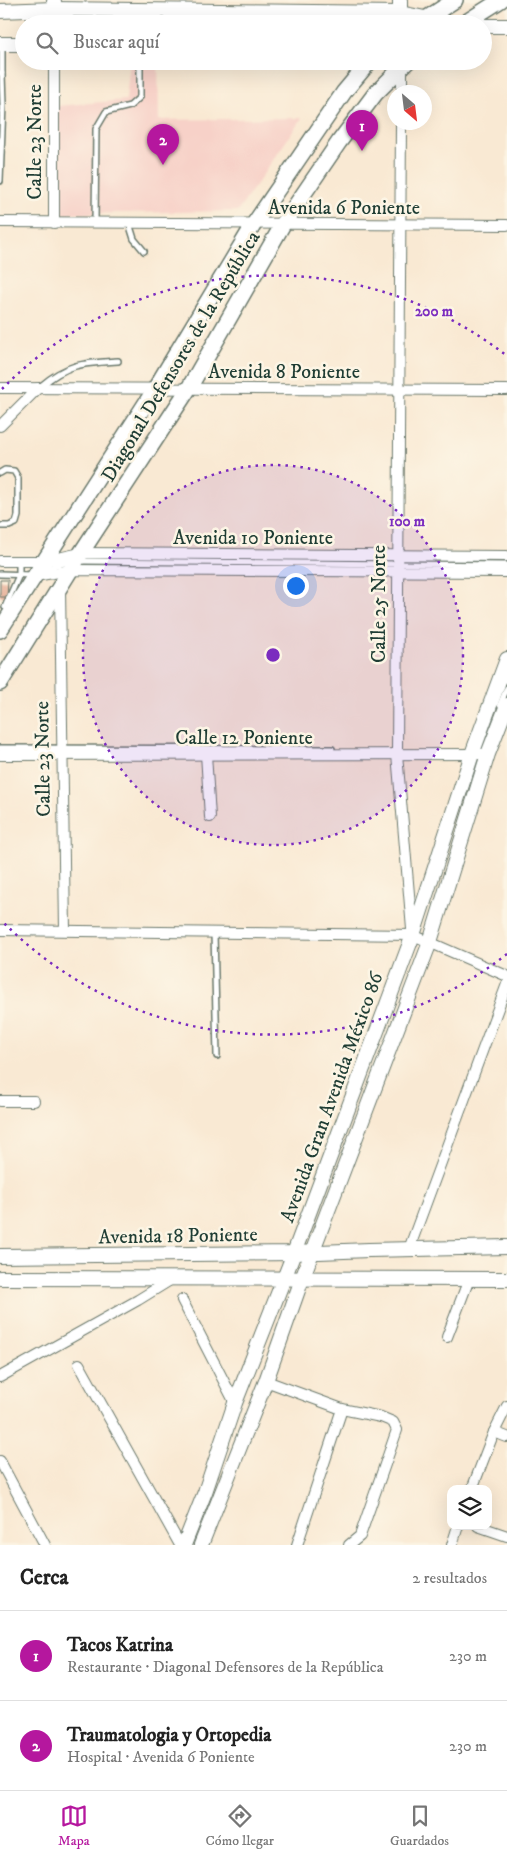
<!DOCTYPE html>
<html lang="es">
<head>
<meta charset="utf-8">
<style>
	body { margin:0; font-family:"IM FELL DW Pica",serif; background:#f6f6f6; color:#222 }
	.controls { position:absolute; right:15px; bottom:15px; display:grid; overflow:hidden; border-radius:10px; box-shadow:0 5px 20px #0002 }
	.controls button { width:45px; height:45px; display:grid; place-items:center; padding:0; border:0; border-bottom:1px solid #e0e0e0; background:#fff; color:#222; font:25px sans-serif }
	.compass { position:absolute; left:387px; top:85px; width:45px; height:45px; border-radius:50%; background:#fff; box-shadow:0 5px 20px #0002; rotate:152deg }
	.you { position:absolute; left:295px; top:585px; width:18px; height:18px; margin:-12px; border:4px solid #fff; border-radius:50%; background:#1a73e8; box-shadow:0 0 0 8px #1a73e833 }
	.badge { display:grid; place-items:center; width:32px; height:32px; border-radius:50%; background:#b5179e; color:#fff; font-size:16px; font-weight:700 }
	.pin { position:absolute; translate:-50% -41px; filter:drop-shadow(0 1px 2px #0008) }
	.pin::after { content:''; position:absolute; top:26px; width:18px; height:15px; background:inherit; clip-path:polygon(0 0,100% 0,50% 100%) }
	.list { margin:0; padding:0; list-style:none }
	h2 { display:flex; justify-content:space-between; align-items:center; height:65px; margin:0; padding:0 20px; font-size:21px }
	h2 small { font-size:16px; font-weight:400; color:#767676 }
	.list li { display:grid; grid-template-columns:32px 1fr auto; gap:15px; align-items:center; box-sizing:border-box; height:90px; padding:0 20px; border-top:1px solid #e0e0e0 }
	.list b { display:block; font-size:19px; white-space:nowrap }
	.list p { margin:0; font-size:16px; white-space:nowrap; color:#767676 }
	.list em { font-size:16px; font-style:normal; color:#767676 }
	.icon { flex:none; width:28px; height:28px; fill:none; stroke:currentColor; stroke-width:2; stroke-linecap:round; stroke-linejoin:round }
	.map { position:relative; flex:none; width:507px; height:1545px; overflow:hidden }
	.search { position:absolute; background:#fff; box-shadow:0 5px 20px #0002; left:15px; right:15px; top:15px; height:55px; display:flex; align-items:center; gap:12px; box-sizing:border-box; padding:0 18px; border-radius:28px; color:#767676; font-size:19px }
	.sheet { height:245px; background:#fff }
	nav { display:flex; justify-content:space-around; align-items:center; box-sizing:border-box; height:70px; border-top:1px solid #e0e0e0; background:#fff; font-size:14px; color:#767676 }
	nav a { display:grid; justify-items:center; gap:2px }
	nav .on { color:#b5179e }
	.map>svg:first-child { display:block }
</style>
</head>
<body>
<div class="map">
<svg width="507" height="1545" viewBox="0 0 507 1545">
	<rect width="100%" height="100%" fill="#fcf5e5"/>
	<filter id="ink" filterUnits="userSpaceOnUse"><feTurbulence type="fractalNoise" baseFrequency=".02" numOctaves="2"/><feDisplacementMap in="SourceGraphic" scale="10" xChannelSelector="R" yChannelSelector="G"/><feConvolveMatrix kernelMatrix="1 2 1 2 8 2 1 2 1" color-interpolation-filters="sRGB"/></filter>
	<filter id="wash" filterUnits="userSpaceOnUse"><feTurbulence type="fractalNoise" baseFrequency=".0096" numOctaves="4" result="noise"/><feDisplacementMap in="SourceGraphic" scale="20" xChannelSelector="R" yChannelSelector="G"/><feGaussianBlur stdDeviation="1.12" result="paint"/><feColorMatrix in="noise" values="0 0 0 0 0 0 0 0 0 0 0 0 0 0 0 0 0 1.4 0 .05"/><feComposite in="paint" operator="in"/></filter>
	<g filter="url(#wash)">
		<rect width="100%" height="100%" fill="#f9e9d3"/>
		<polygon fill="#f7d1c8" points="130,61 158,61 159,120 302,118 238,211 58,214 57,106 126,100"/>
		<g id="blocks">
			<polygon fill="#e3a389" points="0,580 8,580 7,597 0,597"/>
		</g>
	</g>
	<g filter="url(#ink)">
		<use href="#blocks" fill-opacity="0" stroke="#6b796c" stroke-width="1"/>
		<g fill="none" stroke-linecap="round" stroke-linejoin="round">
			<g stroke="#6b796c" stroke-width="8">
				<g id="lane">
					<polyline points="2,44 2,73"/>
					<polyline points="0,73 2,73 3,105 0,181"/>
					<polyline points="95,223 96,129 106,112 130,106 140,97 140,61"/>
					<polyline points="129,223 134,239 144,251"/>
					<path d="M41 386C68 363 84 363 118 361"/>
					<polyline points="0,473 5,470 14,471 18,478 18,516 16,523 9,526 0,526"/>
					<polyline points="80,561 507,565"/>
					<polyline points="45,572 53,566 72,561"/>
					<polyline points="0,574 32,575"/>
					<polyline points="5,607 19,575 19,561"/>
					<polyline points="500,705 507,688"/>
					<polyline points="0,748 332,749"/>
					<polyline points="214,933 217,1056"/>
				</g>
			</g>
			<g stroke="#6b796c" stroke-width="12">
				<g id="street">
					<polyline points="402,92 402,65"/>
					<polyline points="401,122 397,754 412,929"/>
					<polyline points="0,222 507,225"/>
					<polyline points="54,223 54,61"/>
					<polyline points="0,388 507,390"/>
					<polyline points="0,426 38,388"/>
					<polyline points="0,561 44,561 81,553 507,556"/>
					<polyline points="35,576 71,570 507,572"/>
					<polyline points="60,588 65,930"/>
					<polyline points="206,754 210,817"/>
					<polyline points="0,755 488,754"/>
					<polyline points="0,930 413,935 507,976"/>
					<polyline points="0,1101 34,1101"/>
					<polyline points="409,1249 507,984"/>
					<polyline points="182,1300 235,1403"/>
					<polyline points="447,1337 469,1279"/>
					<polyline points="79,1364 180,1545"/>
					<polyline points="0,1377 138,1300 172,1279"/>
					<polyline points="266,1381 342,1409 381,1417 393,1422 397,1430 360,1536 349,1545"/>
					<polyline points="494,1432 507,1437"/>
					<polyline points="0,1461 45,1545"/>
					<polyline points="472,1489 494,1432 507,1406"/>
					<polyline points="478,1526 507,1536"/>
					<polyline points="297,1545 342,1409"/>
					<polyline points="452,1545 458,1526"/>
				</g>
			</g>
			<g stroke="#6b796c" stroke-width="16">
				<g id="secondary">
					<polyline points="400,0 400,24"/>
					<polyline points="0,11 54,9 400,13 455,24"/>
					<polyline points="54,24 54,1"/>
					<polyline points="483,26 507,26"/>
					<polyline points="0,44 24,44"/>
					<polyline points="0,1256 294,1253 369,1250 507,1247"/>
					<polyline points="0,1278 507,1279"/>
					<polyline points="184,1545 205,1492 235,1403 294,1253 413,935 472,754 507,659"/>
					<polyline points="201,1545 266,1381 302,1279 430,942 488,754 507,705"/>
				</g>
			</g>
			<g stroke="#6b796c" stroke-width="18">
				<g id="primary">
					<polyline points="418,24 455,0"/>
					<polyline points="463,24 501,0"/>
					<polyline points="0,630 155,389 254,224 344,92 370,61"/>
					<polyline points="0,683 81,553 189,388 283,224 339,142 375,94 408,61"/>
				</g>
			</g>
			<use href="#lane" stroke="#fff" stroke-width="5"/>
			<use href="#street" stroke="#fff" stroke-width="10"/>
			<use href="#secondary" stroke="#fff" stroke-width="14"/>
			<use href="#primary" stroke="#fff" stroke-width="15"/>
		</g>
	</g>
	<circle cx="273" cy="655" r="190" fill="#7b2cbf" fill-opacity=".12"/>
	<g fill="none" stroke="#7b2cbf" stroke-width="2.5" stroke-dasharray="2.5 5">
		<circle cx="273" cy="655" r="190"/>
		<path d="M507 954A380 380 0 0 1 2 921M2 389A380 380 0 0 1 507 356"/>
	</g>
	<g text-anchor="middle" stroke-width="5" stroke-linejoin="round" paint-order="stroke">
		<g font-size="20" fill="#1f3d34" stroke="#fcf5e5">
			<text transform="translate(34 142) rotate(-90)" y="7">Calle 23 Norte</text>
			<text x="344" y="214">Avenida 6 Poniente</text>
			<text transform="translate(180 356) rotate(-59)" y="7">Diagonal Defensores de la República</text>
			<text x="284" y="378">Avenida 8 Poniente</text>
			<text x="253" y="544">Avenida 10 Poniente</text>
			<text transform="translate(378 604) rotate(-90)" y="7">Calle 25 Norte</text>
			<text x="244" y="744">Calle 12 Poniente</text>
			<text transform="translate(42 759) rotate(-91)" y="7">Calle 23 Norte</text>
			<text transform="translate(331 1097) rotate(-70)" y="7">Avenida Gran Avenida México 86</text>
			<text transform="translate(178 1235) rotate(-1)" y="7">Avenida 18 Poniente</text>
		</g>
	</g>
	<circle cx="273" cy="655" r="8" fill="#7b2cbf" stroke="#fcf5e5" stroke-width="2.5"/>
	<g font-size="15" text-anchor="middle" font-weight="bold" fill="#7b2cbf" stroke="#fcf5e5" stroke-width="5" stroke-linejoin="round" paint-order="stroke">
		<text x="434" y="316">200 m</text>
		<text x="407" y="526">100 m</text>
	</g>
</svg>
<div class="controls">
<button><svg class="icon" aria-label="layers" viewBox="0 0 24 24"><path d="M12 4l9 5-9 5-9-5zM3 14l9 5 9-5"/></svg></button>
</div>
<svg class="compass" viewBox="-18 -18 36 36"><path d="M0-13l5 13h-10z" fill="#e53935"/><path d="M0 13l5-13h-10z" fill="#767676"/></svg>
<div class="you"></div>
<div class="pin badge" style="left:362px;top:151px">1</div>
<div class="pin badge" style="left:163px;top:165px">2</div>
<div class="search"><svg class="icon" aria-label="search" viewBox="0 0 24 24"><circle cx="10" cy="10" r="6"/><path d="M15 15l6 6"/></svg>Buscar aquí</div>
</div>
<section class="sheet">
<h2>Cerca<small>2 resultados</small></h2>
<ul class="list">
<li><span class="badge">1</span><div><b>Tacos Katrina</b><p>Restaurante · Diagonal Defensores de la República</p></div><em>230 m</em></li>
<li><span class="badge">2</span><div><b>Traumatologia y Ortopedia</b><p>Hospital · Avenida 6 Poniente</p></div><em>230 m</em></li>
</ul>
</section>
<nav>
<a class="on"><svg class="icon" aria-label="map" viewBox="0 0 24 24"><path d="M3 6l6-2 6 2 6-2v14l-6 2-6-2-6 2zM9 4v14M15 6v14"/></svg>Mapa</a>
<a><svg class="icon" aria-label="directions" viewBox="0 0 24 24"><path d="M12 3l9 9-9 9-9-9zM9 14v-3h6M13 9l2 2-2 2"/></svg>Cómo llegar</a>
<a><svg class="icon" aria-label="saved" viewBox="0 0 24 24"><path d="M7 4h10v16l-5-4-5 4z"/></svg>Guardados</a>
</nav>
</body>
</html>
